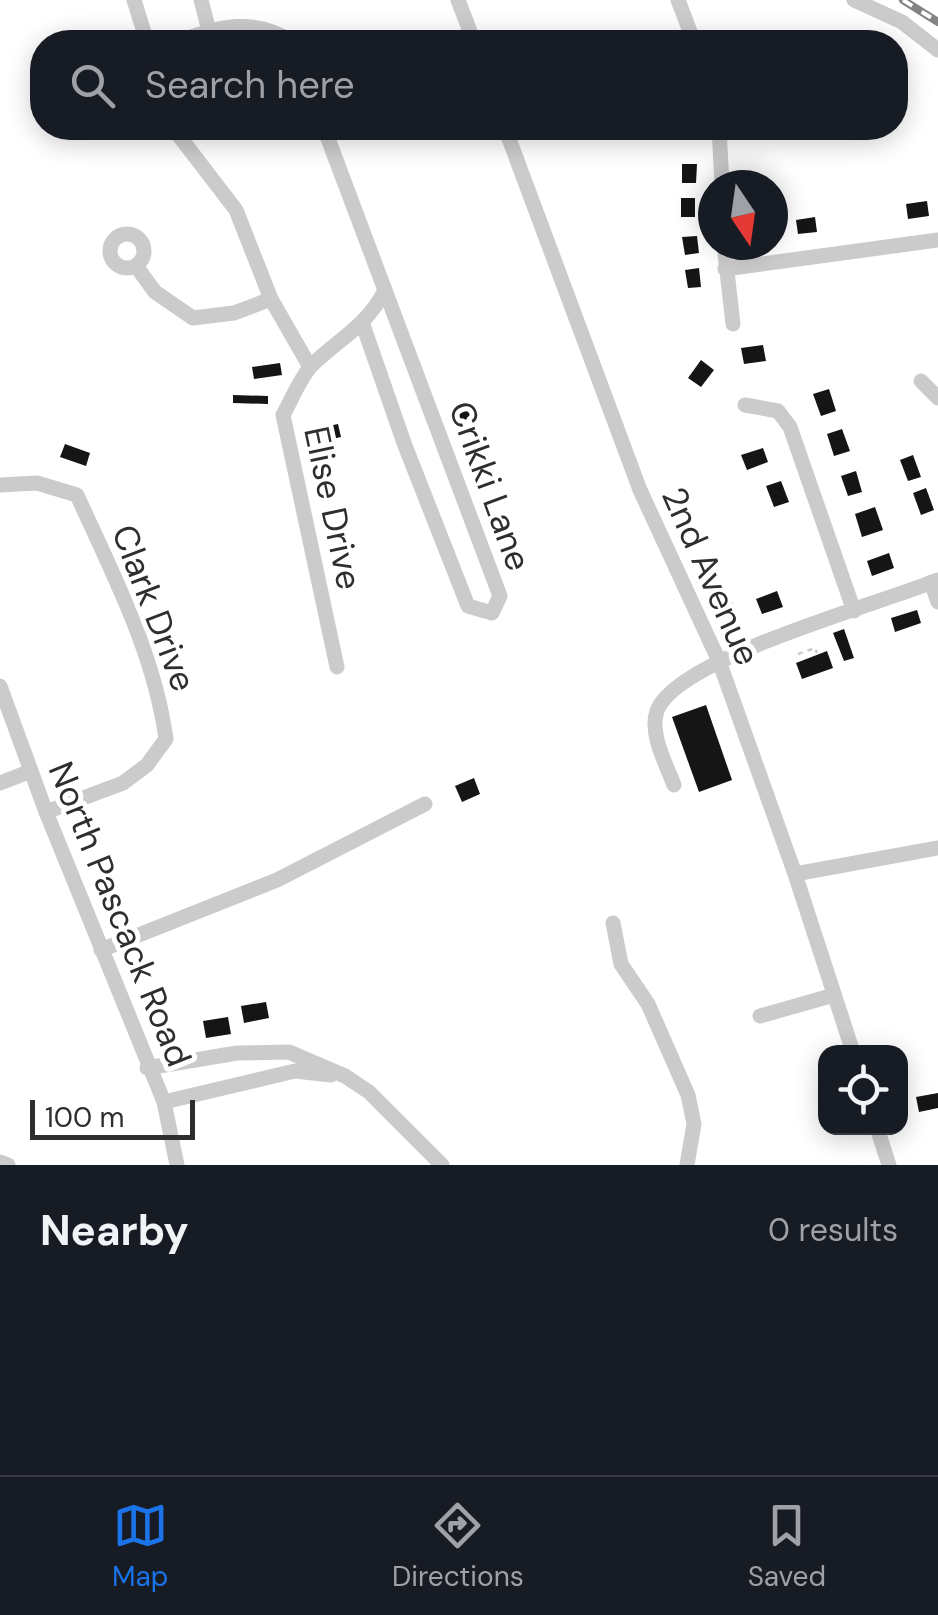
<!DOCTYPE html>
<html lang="en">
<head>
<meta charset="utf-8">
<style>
	body { margin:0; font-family:"DM Sans",sans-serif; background:#20242c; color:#f1f3f6 }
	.controls { position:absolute; right:30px; bottom:30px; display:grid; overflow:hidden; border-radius:20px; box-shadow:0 5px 25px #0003 }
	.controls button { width:90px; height:90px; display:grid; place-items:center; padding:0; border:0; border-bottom:2px solid #363941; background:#171b24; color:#f1f3f6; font:50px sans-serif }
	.compass { position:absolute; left:698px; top:170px; width:90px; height:90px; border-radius:50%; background:#171b24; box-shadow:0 5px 25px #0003; rotate:167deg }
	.scale { position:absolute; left:30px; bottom:25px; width:165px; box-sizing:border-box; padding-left:10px; border:5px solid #2e2e2e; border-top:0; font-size:28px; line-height:35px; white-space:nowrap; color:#2e2e2e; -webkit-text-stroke:8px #fff; paint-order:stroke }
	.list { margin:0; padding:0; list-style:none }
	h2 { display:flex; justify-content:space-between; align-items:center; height:130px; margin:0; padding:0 40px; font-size:42px }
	h2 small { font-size:32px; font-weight:400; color:#9ea1a6 }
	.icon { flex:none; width:55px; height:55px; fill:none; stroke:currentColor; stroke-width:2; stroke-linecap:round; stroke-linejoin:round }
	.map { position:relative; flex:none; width:938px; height:1165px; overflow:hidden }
	.search { position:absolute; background:#171b24; box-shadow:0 5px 25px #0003; left:30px; right:30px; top:30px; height:110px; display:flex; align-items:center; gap:25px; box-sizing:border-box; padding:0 35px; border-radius:40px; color:#9ea1a6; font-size:38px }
	.sheet { height:310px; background:#171b24 }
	nav { display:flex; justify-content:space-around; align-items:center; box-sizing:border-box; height:140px; border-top:2px solid #363941; background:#171b24; font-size:28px; color:#9ea1a6 }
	nav a { display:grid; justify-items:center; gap:5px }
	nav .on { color:#1a73e8 }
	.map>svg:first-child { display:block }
</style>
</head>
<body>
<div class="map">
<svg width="938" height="1165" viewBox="0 0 938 1165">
	<rect width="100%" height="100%" fill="#fff"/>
	<g fill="#151515">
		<polygon points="682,164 697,164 696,183 682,183"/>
		<rect x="681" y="198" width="14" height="19"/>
		<polygon points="927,201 929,216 908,219 906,204"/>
		<polygon points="815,217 817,232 798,234 796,220"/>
		<polygon points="697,236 699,253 685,255 682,237"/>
		<polygon points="699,268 701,287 688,288 685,270"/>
		<polygon points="763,345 766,361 744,364 741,348"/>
		<polygon points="701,360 714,370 701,387 688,378"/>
		<polygon points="280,363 282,375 254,379 252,367"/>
		<polygon points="829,389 836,411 821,416 813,394"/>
		<polygon points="233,395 268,396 268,404 233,403"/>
		<polygon points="469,405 475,415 452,427 447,417"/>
		<polygon points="338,424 341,437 308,444 305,431"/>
		<polygon points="842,429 850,451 834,456 827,434"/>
		<polygon points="65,444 90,453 86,466 60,457"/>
		<polygon points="763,448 768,462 747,470 741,455"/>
		<polygon points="913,455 921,477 908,481 900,460"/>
		<polygon points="856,471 862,492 848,496 841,476"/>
		<polygon points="781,481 789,502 774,507 766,486"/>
		<polygon points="926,488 934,510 921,515 913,493"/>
		<polygon points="875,507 883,530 862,537 855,514"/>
		<polygon points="889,553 894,568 872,576 867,561"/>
		<polygon points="777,591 783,607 762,614 756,599"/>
		<polygon points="731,599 739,620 724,626 716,605"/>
		<polygon points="917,610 921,623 895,632 891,618"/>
		<polygon points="844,629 854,658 844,661 833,633"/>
		<polygon points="827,651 833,668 802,679 796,663"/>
		<polygon points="706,705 732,780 699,792 672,717"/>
		<polygon points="474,778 480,794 462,802 455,786"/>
		<polygon points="266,1002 269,1018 244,1023 241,1006"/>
		<polygon points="228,1017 231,1034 206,1038 203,1021"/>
		<polygon points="938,1093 938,1108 919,1112 916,1097"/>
	</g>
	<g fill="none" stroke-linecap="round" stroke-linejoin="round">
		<polyline stroke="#cbcbcb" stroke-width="2.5" stroke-dasharray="5 5" stroke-linecap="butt" points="798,654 815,648 817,653"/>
		<g stroke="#cbcbcb" stroke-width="15">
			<polyline points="134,0 147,42"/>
			<polyline points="201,0 209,31"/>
			<polyline points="458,0 474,42"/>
			<polyline points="678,0 694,42"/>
			<polyline points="854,0 902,22 938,50"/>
			<polyline points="693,39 738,42"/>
			<path d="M176 42C220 27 251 16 293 42"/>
			<polyline points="173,128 236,210 271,299 310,367"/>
			<polyline points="324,128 500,596 492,613 468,606 404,443 362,322"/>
			<polyline points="505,128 640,490 719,661 795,874 853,1052"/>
			<polyline points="719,128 722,185"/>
			<circle cx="127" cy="251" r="17"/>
			<polyline points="724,245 733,324"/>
			<polyline points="136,266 155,292 193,318 234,313 271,299"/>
			<polyline points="725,269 938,240"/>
			<polyline points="921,381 938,398"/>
			<polyline points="745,405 778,411 790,427 854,611"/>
			<path d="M0 485 37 483 77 495C113 575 154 652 166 739L147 765 123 783 46 812"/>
			<polyline points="931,582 938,602"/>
			<path d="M337 667 283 415C292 399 300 378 312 365 340 338 367 326 385 290"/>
			<polyline points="0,686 46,812 164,1102 177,1165"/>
			<polyline points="0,783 31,771"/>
			<path d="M674 785C666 764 649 733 657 711 676 658 883 603 938 580"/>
			<polyline points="795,874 938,848"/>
			<polyline points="613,923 621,964 648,1004 688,1095 694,1124 687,1165"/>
			<polyline points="101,950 277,880 425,804"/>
			<polyline points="760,1016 834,995"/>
			<polyline points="147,1068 237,1053 289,1052 345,1076 369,1092 442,1165"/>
			<polyline points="164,1102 295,1071 331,1075"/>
			<polyline points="877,1128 889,1165"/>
			<polyline points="0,1162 8,1165"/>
		</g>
		<g stroke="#838383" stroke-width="8">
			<polyline id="rail" points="903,0 938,22"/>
		</g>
		<use href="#rail" stroke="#fff" stroke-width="4" stroke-dasharray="11" stroke-linecap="butt"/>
	</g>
	<g text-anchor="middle" stroke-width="10" stroke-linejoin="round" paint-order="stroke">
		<g font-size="35" fill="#2e2e2e" stroke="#fff">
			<text transform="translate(490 486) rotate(70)" y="12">Crikki Lane</text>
			<text transform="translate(333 508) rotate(78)" y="12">Elise Drive</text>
			<text transform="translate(711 576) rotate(66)" y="12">2nd Avenue</text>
			<text transform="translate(154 608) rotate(69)" y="12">Clark Drive</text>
			<text transform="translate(120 914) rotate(68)" y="12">North Pascack Road</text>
		</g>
	</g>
</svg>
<div class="controls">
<button><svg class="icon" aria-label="locate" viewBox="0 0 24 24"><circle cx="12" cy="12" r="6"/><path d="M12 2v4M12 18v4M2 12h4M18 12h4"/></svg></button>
</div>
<svg class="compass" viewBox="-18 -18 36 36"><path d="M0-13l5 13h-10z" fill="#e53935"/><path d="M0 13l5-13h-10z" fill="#9ea1a6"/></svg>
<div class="scale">100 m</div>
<div class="search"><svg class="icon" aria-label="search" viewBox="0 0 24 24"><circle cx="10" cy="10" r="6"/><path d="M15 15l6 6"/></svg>Search here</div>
</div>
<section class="sheet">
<h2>Nearby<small>0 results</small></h2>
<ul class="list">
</ul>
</section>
<nav>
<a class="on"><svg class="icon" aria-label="map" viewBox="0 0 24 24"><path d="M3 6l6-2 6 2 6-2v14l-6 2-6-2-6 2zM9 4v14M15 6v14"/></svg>Map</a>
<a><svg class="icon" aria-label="directions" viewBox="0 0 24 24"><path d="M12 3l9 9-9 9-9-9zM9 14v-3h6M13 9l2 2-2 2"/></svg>Directions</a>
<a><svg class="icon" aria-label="saved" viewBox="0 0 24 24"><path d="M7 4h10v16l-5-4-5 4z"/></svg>Saved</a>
</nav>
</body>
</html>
